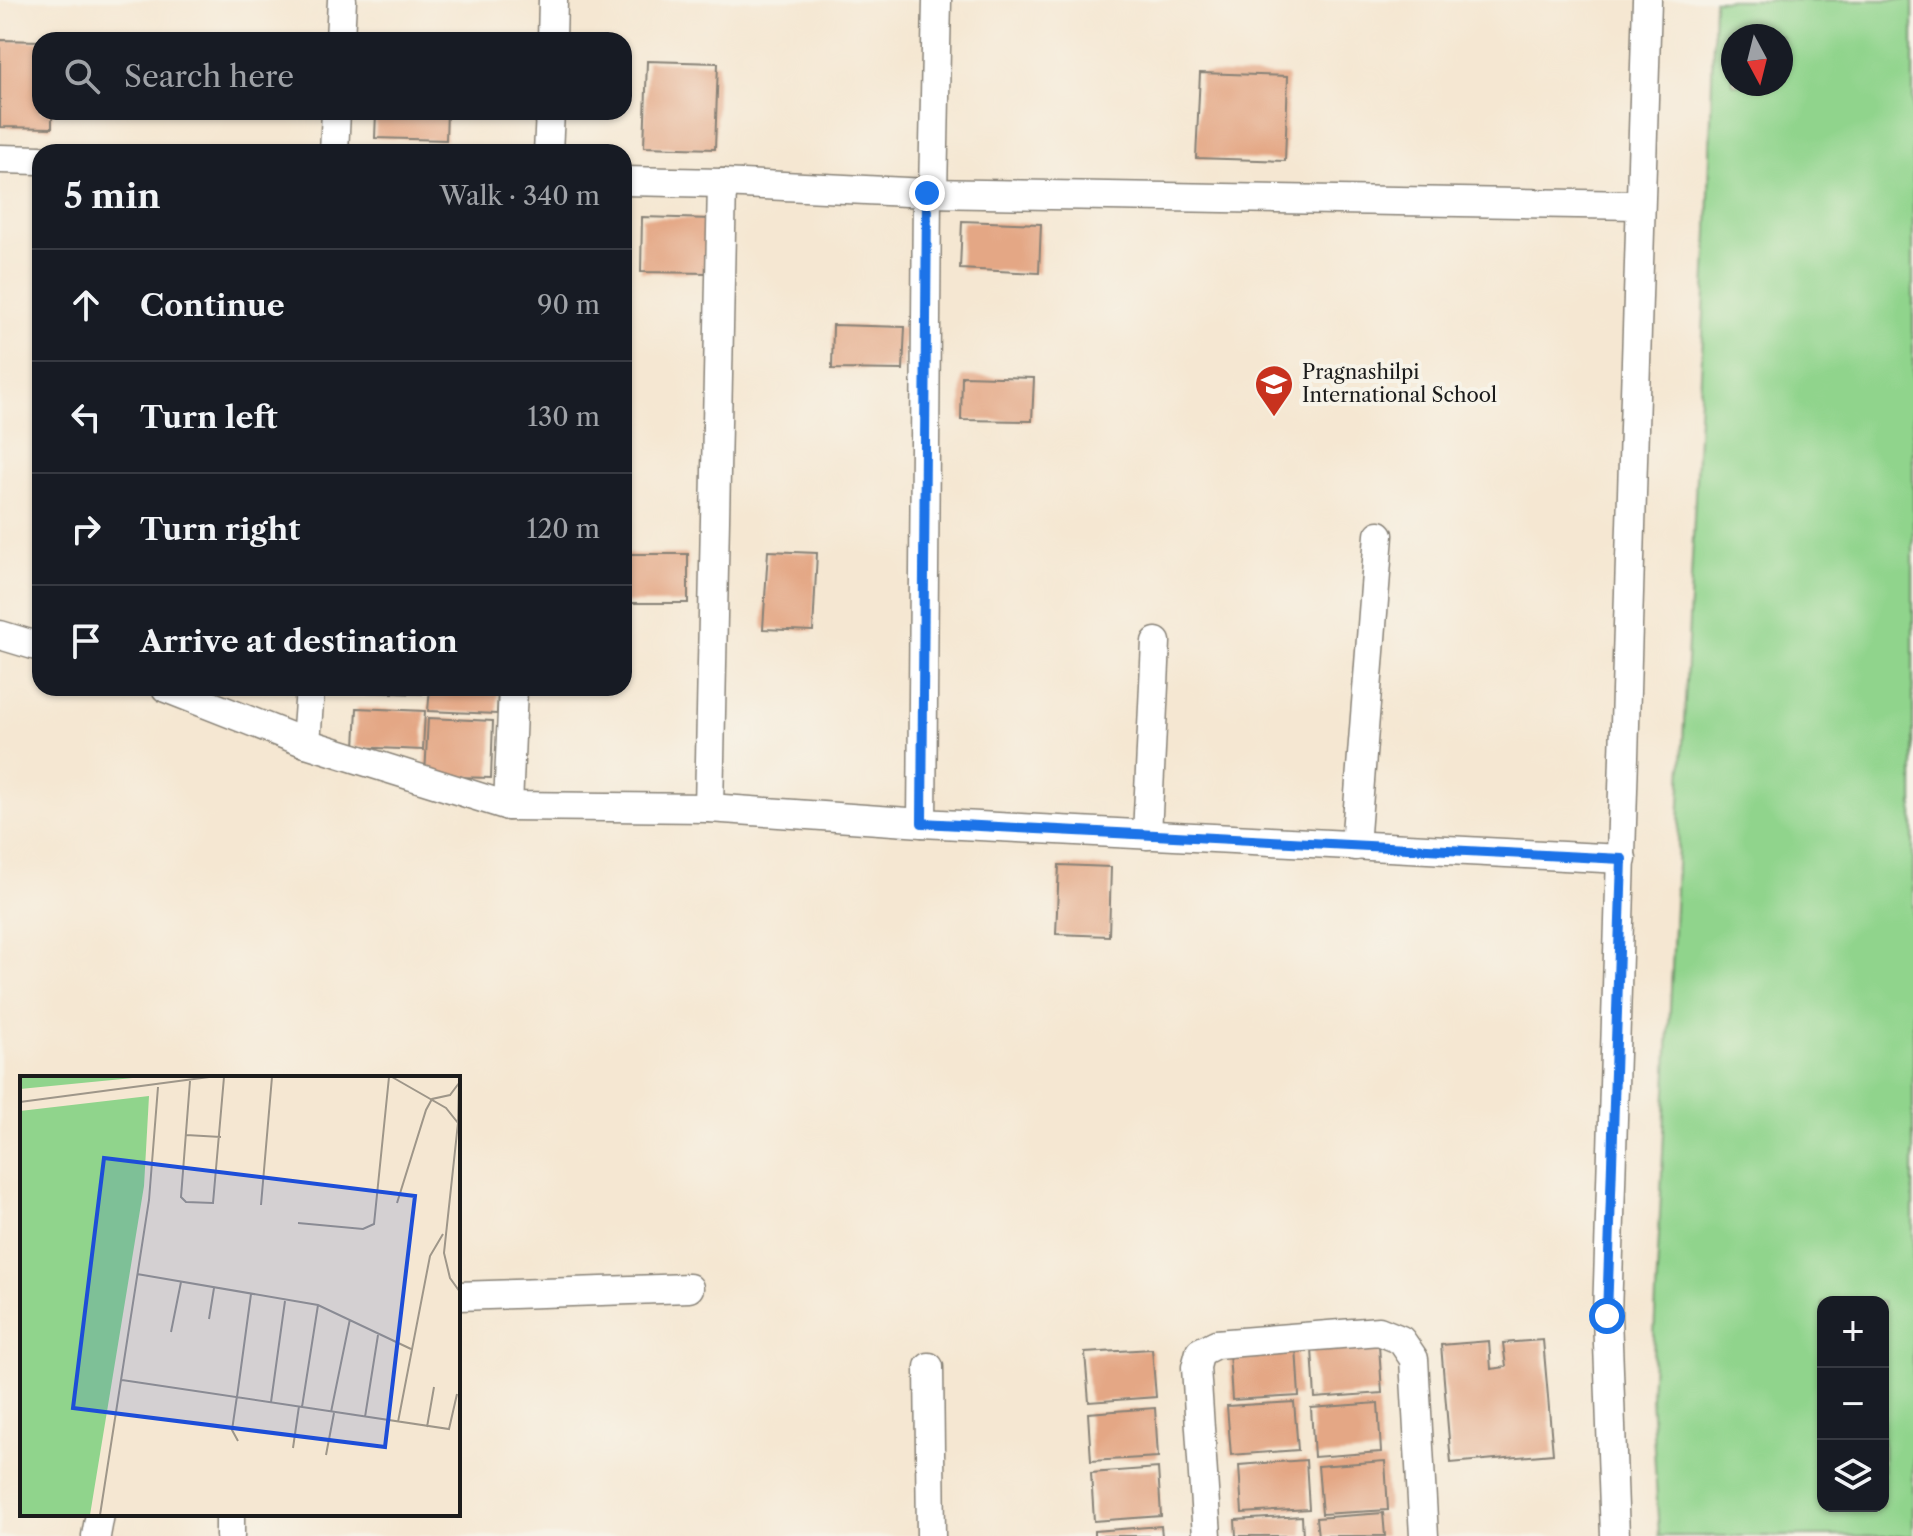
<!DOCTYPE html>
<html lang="en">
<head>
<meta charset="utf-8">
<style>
	body { margin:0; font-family:"Libre Caslon Text",serif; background:#20242c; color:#f1f3f6 }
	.controls { position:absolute; right:24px; bottom:24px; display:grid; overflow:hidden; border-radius:16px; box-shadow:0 2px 6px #0004 }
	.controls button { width:72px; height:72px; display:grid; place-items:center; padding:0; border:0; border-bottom:2px solid #363941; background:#171b24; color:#f1f3f6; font:40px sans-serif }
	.compass { position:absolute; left:1721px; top:24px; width:72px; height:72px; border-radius:50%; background:#171b24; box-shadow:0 2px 6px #0004; rotate:173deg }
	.stop { position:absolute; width:24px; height:24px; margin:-18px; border:6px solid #1a73e8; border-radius:50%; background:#fff }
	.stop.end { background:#1a73e8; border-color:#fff; box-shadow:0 2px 8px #0008 }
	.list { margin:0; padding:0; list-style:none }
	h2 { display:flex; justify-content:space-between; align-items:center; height:104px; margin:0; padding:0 32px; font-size:34px }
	h2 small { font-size:26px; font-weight:400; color:#9ea1a6 }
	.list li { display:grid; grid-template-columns:52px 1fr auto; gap:24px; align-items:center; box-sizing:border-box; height:112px; padding:0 32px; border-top:2px solid #363941 }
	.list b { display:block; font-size:30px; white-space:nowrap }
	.list em { font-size:26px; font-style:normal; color:#9ea1a6 }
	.icon { flex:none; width:44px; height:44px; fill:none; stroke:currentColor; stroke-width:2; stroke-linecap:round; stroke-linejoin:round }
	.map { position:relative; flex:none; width:1913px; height:1536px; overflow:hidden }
	.search { position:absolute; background:#171b24; box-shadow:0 2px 6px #0004; left:32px; top:32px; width:600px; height:88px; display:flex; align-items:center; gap:20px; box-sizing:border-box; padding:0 28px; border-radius:24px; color:#9ea1a6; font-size:30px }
	.panel { position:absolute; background:#171b24; box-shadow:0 2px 6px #0004; left:32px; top:144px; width:600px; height:552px; border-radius:24px }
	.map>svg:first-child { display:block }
</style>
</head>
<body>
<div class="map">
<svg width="1913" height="1536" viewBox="0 0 1913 1536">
	<rect width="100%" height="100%" fill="#f7f3e8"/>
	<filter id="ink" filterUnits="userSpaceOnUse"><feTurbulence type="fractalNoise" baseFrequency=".0125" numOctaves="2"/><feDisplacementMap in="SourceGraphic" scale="16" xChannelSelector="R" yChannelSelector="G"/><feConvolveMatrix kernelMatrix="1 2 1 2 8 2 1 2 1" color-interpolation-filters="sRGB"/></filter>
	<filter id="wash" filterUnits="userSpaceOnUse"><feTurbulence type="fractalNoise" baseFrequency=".006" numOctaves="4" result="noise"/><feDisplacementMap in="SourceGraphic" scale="32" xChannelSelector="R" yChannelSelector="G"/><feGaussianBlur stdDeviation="1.8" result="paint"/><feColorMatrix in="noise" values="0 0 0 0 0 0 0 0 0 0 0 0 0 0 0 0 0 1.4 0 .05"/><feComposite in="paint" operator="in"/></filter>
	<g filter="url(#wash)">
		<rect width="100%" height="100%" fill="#f5e7d2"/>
		<path fill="#90d48c" stroke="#567854" stroke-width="2" fill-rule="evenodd" d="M1714 0H1913V1536H1659L1651 1397 1708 231ZM1733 36H1781V84H1733ZM1823 1302H1883V1506H1823Z"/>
		<g id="blocks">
			<g fill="#e4a785">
				<polygon points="0,40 40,41 40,112 52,112 52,128 0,127"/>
				<polygon points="647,61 718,63 715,149 644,147"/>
				<polygon points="1200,73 1288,76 1285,161 1196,158"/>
				<polygon points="376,112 447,112 446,140 375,138"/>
				<polygon points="642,217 712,219 710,273 641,272"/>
				<polygon points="962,221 1041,224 1039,273 960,269"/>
				<polygon points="833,325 905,327 903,370 832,369"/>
				<polygon points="962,376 1034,378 1032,421 961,420"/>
				<polygon points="768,551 817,553 813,631 763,629"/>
				<rect x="624" y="554" width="64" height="49"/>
				<polygon points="363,688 422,688 422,694 362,692"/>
				<polygon points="430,688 498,688 497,714 428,711"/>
				<polygon points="357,708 425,711 423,750 355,747"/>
				<polygon points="428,718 493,721 491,778 425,776"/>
				<polygon points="1059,865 1111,867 1109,936 1056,934"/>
				<polygon points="1543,1340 1553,1454 1451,1463 1441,1345 1489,1341 1491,1369 1506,1367 1503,1343"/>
				<polygon points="1379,1345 1382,1393 1315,1398 1312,1349"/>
				<polygon points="1296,1347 1299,1396 1232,1400 1229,1352"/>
				<polygon points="1152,1349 1156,1397 1089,1402 1085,1353"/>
				<polygon points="1294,1402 1298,1450 1231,1455 1227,1406"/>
				<polygon points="1378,1403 1381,1452 1314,1457 1311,1408"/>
				<polygon points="1155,1408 1158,1457 1091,1461 1088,1413"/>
				<polygon points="1306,1460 1309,1509 1242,1513 1239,1465"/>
				<polygon points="1385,1461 1388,1510 1322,1514 1318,1466"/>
				<polygon points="1158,1468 1161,1516 1094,1521 1091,1473"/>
				<polygon points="1383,1513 1385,1536 1318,1536 1316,1518"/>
				<polygon points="1302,1516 1303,1536 1236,1536 1235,1520"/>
				<polygon points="1161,1526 1162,1536 1094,1536 1094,1531"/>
			</g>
		</g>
	</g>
	<g filter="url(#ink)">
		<use href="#blocks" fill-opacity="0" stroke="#888277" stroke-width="2"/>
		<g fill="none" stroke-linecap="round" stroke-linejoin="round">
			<g stroke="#888277" stroke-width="31">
				<g id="minor">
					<polyline points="340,40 342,0"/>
					<polyline points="552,40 553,0"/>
					<polyline points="334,152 336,112"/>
					<polyline points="548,152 550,112"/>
					<polyline points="0,159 40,160"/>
					<polyline points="624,181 722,183 927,193 1639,205"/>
					<polyline points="933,193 937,0"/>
					<polyline points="0,635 40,647"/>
					<polyline points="166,688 306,743 508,806 709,808 922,823 1622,859"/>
					<polyline points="306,743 310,688"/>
					<polyline points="508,806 513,688"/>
					<polyline points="709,808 722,183"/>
					<polyline points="922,823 927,193"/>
					<polyline points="1147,835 1156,642"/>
					<polyline points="1355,846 1379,535"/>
					<polyline points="458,1296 689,1288"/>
					<polyline points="929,1367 931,1536"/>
					<polyline points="230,1514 230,1536"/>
					<polyline points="96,1536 100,1514"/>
					<polyline points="1207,1536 1196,1367 1200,1352 1216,1344 1379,1331 1401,1340 1414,1359 1424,1536"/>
					<polyline points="1615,1536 1607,1316 1647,0"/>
				</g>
			</g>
			<use href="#minor" stroke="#fff" stroke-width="28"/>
		</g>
	</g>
	<g fill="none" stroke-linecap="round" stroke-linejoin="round" filter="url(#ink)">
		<polyline stroke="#1a73e8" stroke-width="10" points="927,193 922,823 1622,859 1607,1316"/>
	</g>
	<defs>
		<g id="school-pin" transform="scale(2)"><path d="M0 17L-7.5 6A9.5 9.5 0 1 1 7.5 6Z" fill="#c8321e" stroke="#f7f3e8"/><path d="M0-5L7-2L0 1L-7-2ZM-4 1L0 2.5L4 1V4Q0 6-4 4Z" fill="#fff"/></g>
	</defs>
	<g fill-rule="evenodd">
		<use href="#school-pin" x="1274" y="384"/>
	</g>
	<g text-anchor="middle" stroke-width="8" stroke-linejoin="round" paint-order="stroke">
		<g font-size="20" fill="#1c1c1c" stroke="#f7f3e8" text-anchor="start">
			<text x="1302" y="379">Pragnashilpi<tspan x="1302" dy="23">International School</tspan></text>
		</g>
	</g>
	<g transform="translate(20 1076)">
		<rect width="440" height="440" fill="#f5e7d2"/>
		<path d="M0 1H123L0 13ZM129 20 124 110 70 439H0V35Z" fill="#90d48c"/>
		<path fill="none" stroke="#9e9689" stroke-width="2" d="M372 1 426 32 438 47 424 177 430 202 440 216M170 5 161 121 166 126 193 127 204 1M0 26 189 1M438 46 439 1M166 59 201 61M377 127 406 34 412 23 430 19 439 7M241 129 252 1M278 147 343 153 354 148 369 1M117 198 298 229 391 273M189 243 194 212M151 256 161 206M102 304 429 353 437 318M217 320 212 354 218 365M217 321 231 218M251 326 265 225M282 331 298 229M311 336 330 243M345 341 358 259M378 346 410 180 423 158M407 351 414 311M273 372 279 330M306 379 314 337M80 439 129 124 138 11"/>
		<path fill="#1d4ed8" fill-opacity="0.15" stroke="#1d4ed8" stroke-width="4" d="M84 82 395 120 365 371 53 332Z"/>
		<rect width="440" height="440" fill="none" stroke="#1c1c1c" stroke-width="4"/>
	</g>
</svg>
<div class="controls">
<button>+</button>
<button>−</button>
<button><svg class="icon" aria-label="layers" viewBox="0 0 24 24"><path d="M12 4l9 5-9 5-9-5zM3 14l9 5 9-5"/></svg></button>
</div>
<svg class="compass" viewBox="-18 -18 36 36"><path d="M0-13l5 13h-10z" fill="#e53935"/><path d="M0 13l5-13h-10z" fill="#9ea1a6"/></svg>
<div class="stop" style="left:1607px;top:1316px"></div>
<div class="stop end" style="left:927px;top:193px"></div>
<div class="search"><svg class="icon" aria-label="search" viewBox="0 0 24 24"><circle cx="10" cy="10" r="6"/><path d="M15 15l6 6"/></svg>Search here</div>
<section class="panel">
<h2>5 min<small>Walk · 340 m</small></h2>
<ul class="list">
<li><svg class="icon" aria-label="ahead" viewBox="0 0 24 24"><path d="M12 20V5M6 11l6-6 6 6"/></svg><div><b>Continue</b></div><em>90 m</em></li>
<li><svg class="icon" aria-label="left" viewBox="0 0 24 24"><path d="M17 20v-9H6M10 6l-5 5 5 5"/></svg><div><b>Turn left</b></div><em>130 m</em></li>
<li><svg class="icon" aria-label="right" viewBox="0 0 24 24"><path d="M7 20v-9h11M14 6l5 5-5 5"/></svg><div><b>Turn right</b></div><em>120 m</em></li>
<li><svg class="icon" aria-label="arrive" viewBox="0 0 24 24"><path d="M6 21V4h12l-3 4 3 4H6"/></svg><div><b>Arrive at destination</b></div></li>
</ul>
</section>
</div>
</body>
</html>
